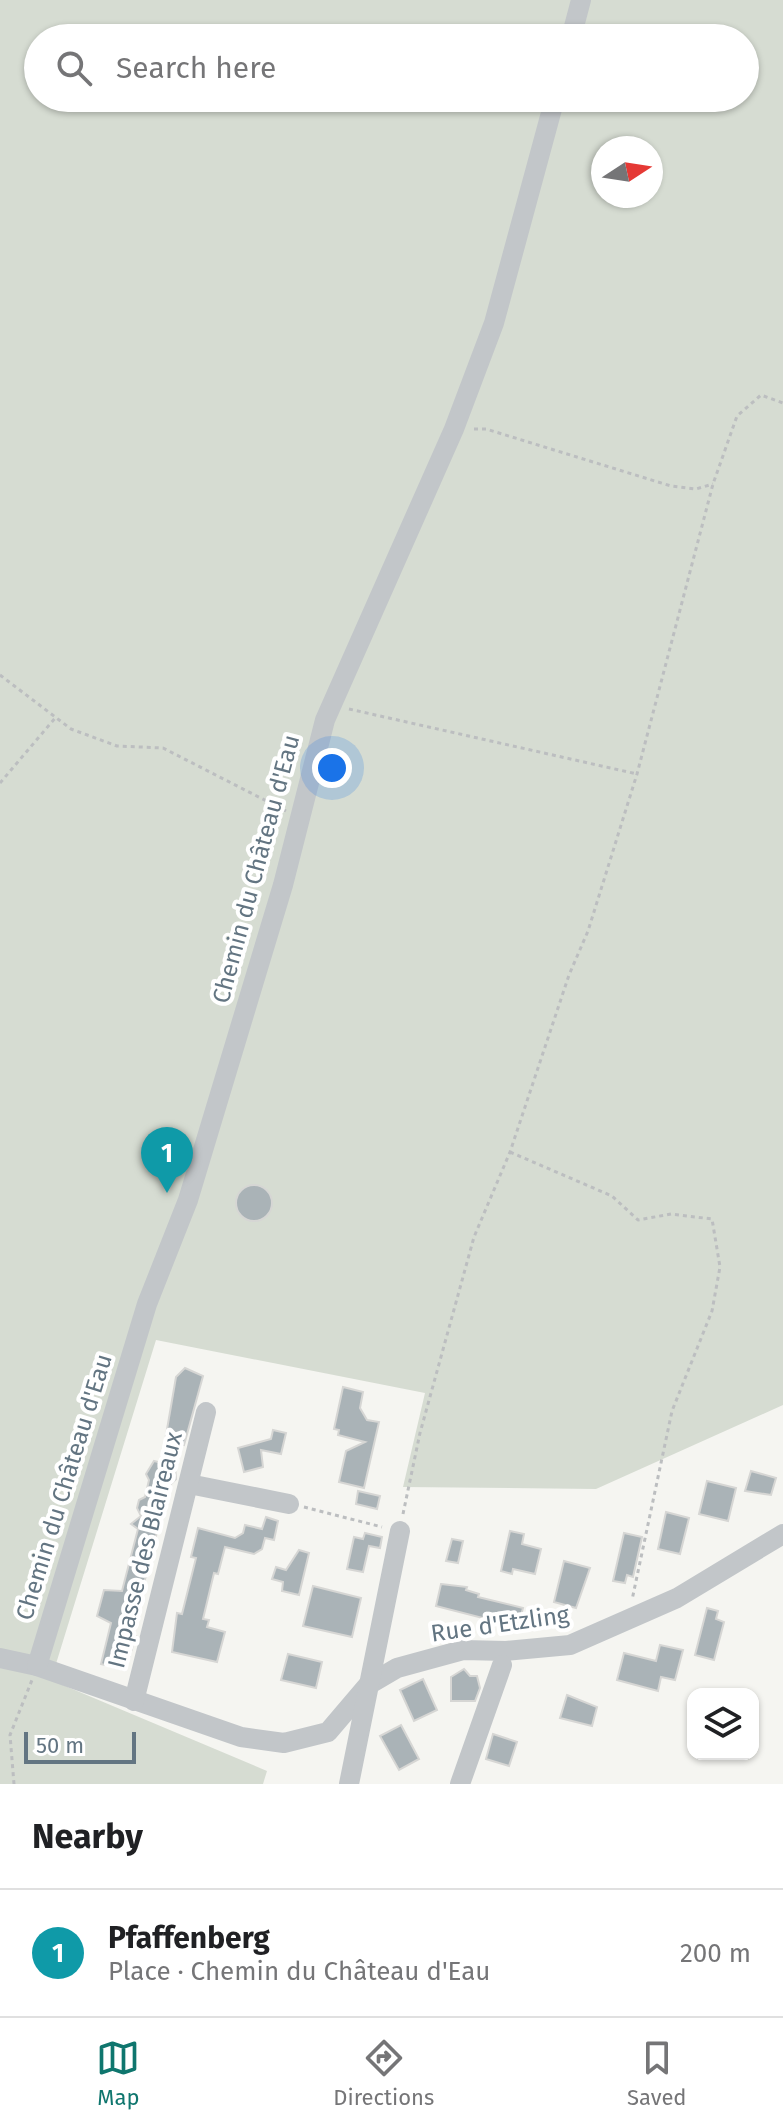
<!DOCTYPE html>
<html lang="en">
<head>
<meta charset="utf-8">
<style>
	body { margin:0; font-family:"Fira Sans",sans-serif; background:#f6f6f6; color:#202124 }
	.controls { position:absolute; right:24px; bottom:24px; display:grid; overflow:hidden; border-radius:16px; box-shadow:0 2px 6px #0004 }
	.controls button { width:72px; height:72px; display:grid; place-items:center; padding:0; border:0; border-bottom:2px solid #e0e0e0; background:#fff; color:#202124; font:40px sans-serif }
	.compass { position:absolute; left:591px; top:136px; width:72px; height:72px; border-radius:50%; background:#fff; box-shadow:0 2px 6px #0004; rotate:78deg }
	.scale { position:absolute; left:24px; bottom:20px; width:112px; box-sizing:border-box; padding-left:8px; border:4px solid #637582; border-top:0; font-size:22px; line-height:28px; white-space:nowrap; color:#637582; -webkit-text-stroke:6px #fff; paint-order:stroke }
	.you { position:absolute; left:332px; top:768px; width:28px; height:28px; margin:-20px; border:6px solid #fff; border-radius:50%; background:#1a73e8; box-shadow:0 0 0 12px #1a73e833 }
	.badge { display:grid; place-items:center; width:52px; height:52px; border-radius:50%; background:#0f766e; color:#fff; font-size:26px; font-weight:700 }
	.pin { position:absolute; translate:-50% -66px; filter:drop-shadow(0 2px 4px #0008) }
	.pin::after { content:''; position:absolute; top:42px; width:28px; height:24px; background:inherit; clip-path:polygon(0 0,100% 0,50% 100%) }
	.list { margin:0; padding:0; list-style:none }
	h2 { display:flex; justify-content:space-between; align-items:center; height:104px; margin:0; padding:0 32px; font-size:34px }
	h2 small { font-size:26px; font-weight:400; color:#757577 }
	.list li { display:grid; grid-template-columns:52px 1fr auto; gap:24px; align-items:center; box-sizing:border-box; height:128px; padding:0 32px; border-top:2px solid #e0e0e0 }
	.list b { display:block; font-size:30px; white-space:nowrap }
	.list p { margin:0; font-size:26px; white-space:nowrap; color:#757577 }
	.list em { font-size:26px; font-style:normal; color:#757577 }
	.icon { flex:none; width:44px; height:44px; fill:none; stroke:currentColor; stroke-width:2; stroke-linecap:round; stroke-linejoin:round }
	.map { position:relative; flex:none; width:783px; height:1784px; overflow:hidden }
	.search { position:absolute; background:#fff; box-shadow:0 2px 6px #0004; left:24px; right:24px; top:24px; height:88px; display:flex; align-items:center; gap:20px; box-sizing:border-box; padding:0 28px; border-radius:44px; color:#757577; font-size:30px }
	.sheet { height:232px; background:#fff }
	nav { display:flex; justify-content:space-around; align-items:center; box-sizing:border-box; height:112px; border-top:2px solid #e0e0e0; background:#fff; font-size:22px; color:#757577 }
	nav a { display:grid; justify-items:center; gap:4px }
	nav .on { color:#0f766e }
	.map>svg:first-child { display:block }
</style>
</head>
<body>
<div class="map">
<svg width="783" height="1784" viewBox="0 0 783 1784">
	<rect width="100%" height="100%" fill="#f5f5f1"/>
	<path fill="#d6dcd2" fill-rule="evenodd" d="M0 0H783V1405L596 1489 403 1487 425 1393 156 1340 51 1680 267 1771 263 1784H0ZM38 38H745V98H38ZM603 148H651V196H603Z"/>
	<g fill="#aab3b7" stroke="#d6d6d4" stroke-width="2">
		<circle cx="254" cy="1203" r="18"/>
		<polygon points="185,1368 203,1376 184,1445 165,1441 176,1377"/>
		<polygon points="343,1387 363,1392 360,1408 367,1420 379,1422 364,1488 339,1482 346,1451 365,1442 338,1435 339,1430 334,1429"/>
		<polygon points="273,1430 286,1433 281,1454 261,1450 263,1467 244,1472 238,1448 271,1439"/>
		<polygon points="154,1461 175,1466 176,1479 170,1485 157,1532 131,1635 136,1636 125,1670 101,1664 111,1623 97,1616 104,1590 122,1591 138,1529 131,1524 141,1516 137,1508 139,1500 145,1497 149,1480 146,1474"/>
		<polygon points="751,1471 776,1478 771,1495 745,1491"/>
		<polygon points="707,1481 736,1488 728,1521 699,1514"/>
		<polygon points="358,1491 380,1496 377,1509 356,1504"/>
		<polygon points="666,1512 689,1518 680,1554 658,1549"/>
		<polygon points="266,1517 278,1521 274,1540 265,1538 262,1549 254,1554 225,1547 218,1574 214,1573 203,1619 209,1620 207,1627 225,1632 217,1662 172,1652 177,1613 182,1614 196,1558 191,1557 198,1528 235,1538 243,1533 245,1525 262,1529"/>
		<polygon points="510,1531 524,1534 522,1544 541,1549 535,1574 513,1569 512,1574 501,1571"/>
		<polygon points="365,1533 382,1537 380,1548 369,1546 363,1572 347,1569 354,1537 363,1539"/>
		<polygon points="624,1533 642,1537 633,1577 627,1575 625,1583 613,1581"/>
		<polygon points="452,1539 463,1541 458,1563 446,1561"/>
		<polygon points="299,1550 309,1553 299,1595 282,1591 283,1582 272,1579 276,1567 286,1570"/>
		<polygon points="564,1561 590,1568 576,1608 554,1602"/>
		<polygon points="441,1584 467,1587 466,1590 479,1594 478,1597 523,1608 518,1627 436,1606"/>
		<polygon points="313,1586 361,1598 352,1637 303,1626"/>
		<polygon points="707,1608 718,1611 716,1619 724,1622 714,1660 695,1655"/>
		<polygon points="660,1645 683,1650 675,1680 661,1677 658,1691 617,1680 624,1653 656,1661"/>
		<polygon points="288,1654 322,1662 316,1688 281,1680"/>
		<polygon points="464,1669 470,1676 477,1676 480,1688 475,1701 451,1701 451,1677"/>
		<polygon points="423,1679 437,1710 414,1721 400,1690"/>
		<polygon points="567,1695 597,1707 592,1726 560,1718"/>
		<polygon points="401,1725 419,1759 399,1770 380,1736"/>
		<polygon points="493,1734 517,1742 509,1766 486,1759"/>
	</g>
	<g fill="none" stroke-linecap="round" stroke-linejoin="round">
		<g stroke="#bcbec0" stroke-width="3" stroke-dasharray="4 4" stroke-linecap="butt">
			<polyline points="474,429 486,429 671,486 696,489 713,484"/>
			<polyline points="0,675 71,729 117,746 163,748 286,811"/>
			<polyline points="349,709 637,774"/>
			<polyline points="0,783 56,717"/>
			<polyline points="510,1152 612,1196 638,1220 671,1214 712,1219 720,1267 712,1311 672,1411 632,1600"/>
			<polyline points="304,1507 382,1527"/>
			<polyline points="403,1514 420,1433 474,1237 510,1152 569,975 588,931 637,774 713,484 737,416 761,395 783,403"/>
			<polyline points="14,1784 10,1735 32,1680"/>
		</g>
		<g stroke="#c2c6c9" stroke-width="20">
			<polyline points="571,38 581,0"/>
			<polyline points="189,1484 289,1504"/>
			<polyline points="0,1658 37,1666 241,1737 284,1743 328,1732 368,1685 397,1668 463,1650 506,1651 570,1645 677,1598 783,1534"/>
			<polyline points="37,1666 147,1304 188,1200 283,885 325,720 454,429 494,323 555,98"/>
			<polyline points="134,1701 206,1412"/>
			<polyline points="349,1784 400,1531"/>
			<polyline points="460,1784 502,1665"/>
		</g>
	</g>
	<g text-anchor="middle" stroke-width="8" stroke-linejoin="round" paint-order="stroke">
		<g font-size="24" fill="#637582" stroke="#fff">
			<text transform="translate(256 869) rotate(-75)" y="8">Chemin du Château d'Eau</text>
			<text transform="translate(64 1487) rotate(-73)" y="8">Chemin du Château d'Eau</text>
			<text transform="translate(145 1550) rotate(-76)" y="8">Impasse des Blaireaux</text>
			<text transform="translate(500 1624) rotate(-8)" y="8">Rue d'Etzling</text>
		</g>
	</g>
</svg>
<div class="controls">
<button><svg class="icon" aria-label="layers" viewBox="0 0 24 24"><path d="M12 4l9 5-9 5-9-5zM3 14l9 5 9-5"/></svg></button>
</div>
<svg class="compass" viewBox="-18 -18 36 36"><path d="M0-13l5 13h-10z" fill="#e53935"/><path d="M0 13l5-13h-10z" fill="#757577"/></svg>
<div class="scale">50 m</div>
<div class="you"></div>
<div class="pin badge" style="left:167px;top:1193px;background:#0f9aa8">1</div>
<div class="search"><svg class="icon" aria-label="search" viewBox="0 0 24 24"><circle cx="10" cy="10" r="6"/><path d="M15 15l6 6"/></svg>Search here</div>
</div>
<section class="sheet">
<h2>Nearby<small></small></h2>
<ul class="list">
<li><span class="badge" style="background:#0f9aa8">1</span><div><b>Pfaffenberg</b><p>Place · Chemin du Château d'Eau</p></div><em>200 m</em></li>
</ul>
</section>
<nav>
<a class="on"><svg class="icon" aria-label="map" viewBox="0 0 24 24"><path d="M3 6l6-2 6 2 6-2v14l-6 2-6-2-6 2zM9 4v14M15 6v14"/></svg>Map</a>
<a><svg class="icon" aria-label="directions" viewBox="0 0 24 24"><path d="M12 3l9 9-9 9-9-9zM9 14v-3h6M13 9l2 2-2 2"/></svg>Directions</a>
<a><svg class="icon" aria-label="saved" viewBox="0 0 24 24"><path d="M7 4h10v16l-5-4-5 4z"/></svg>Saved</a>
</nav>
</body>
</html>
